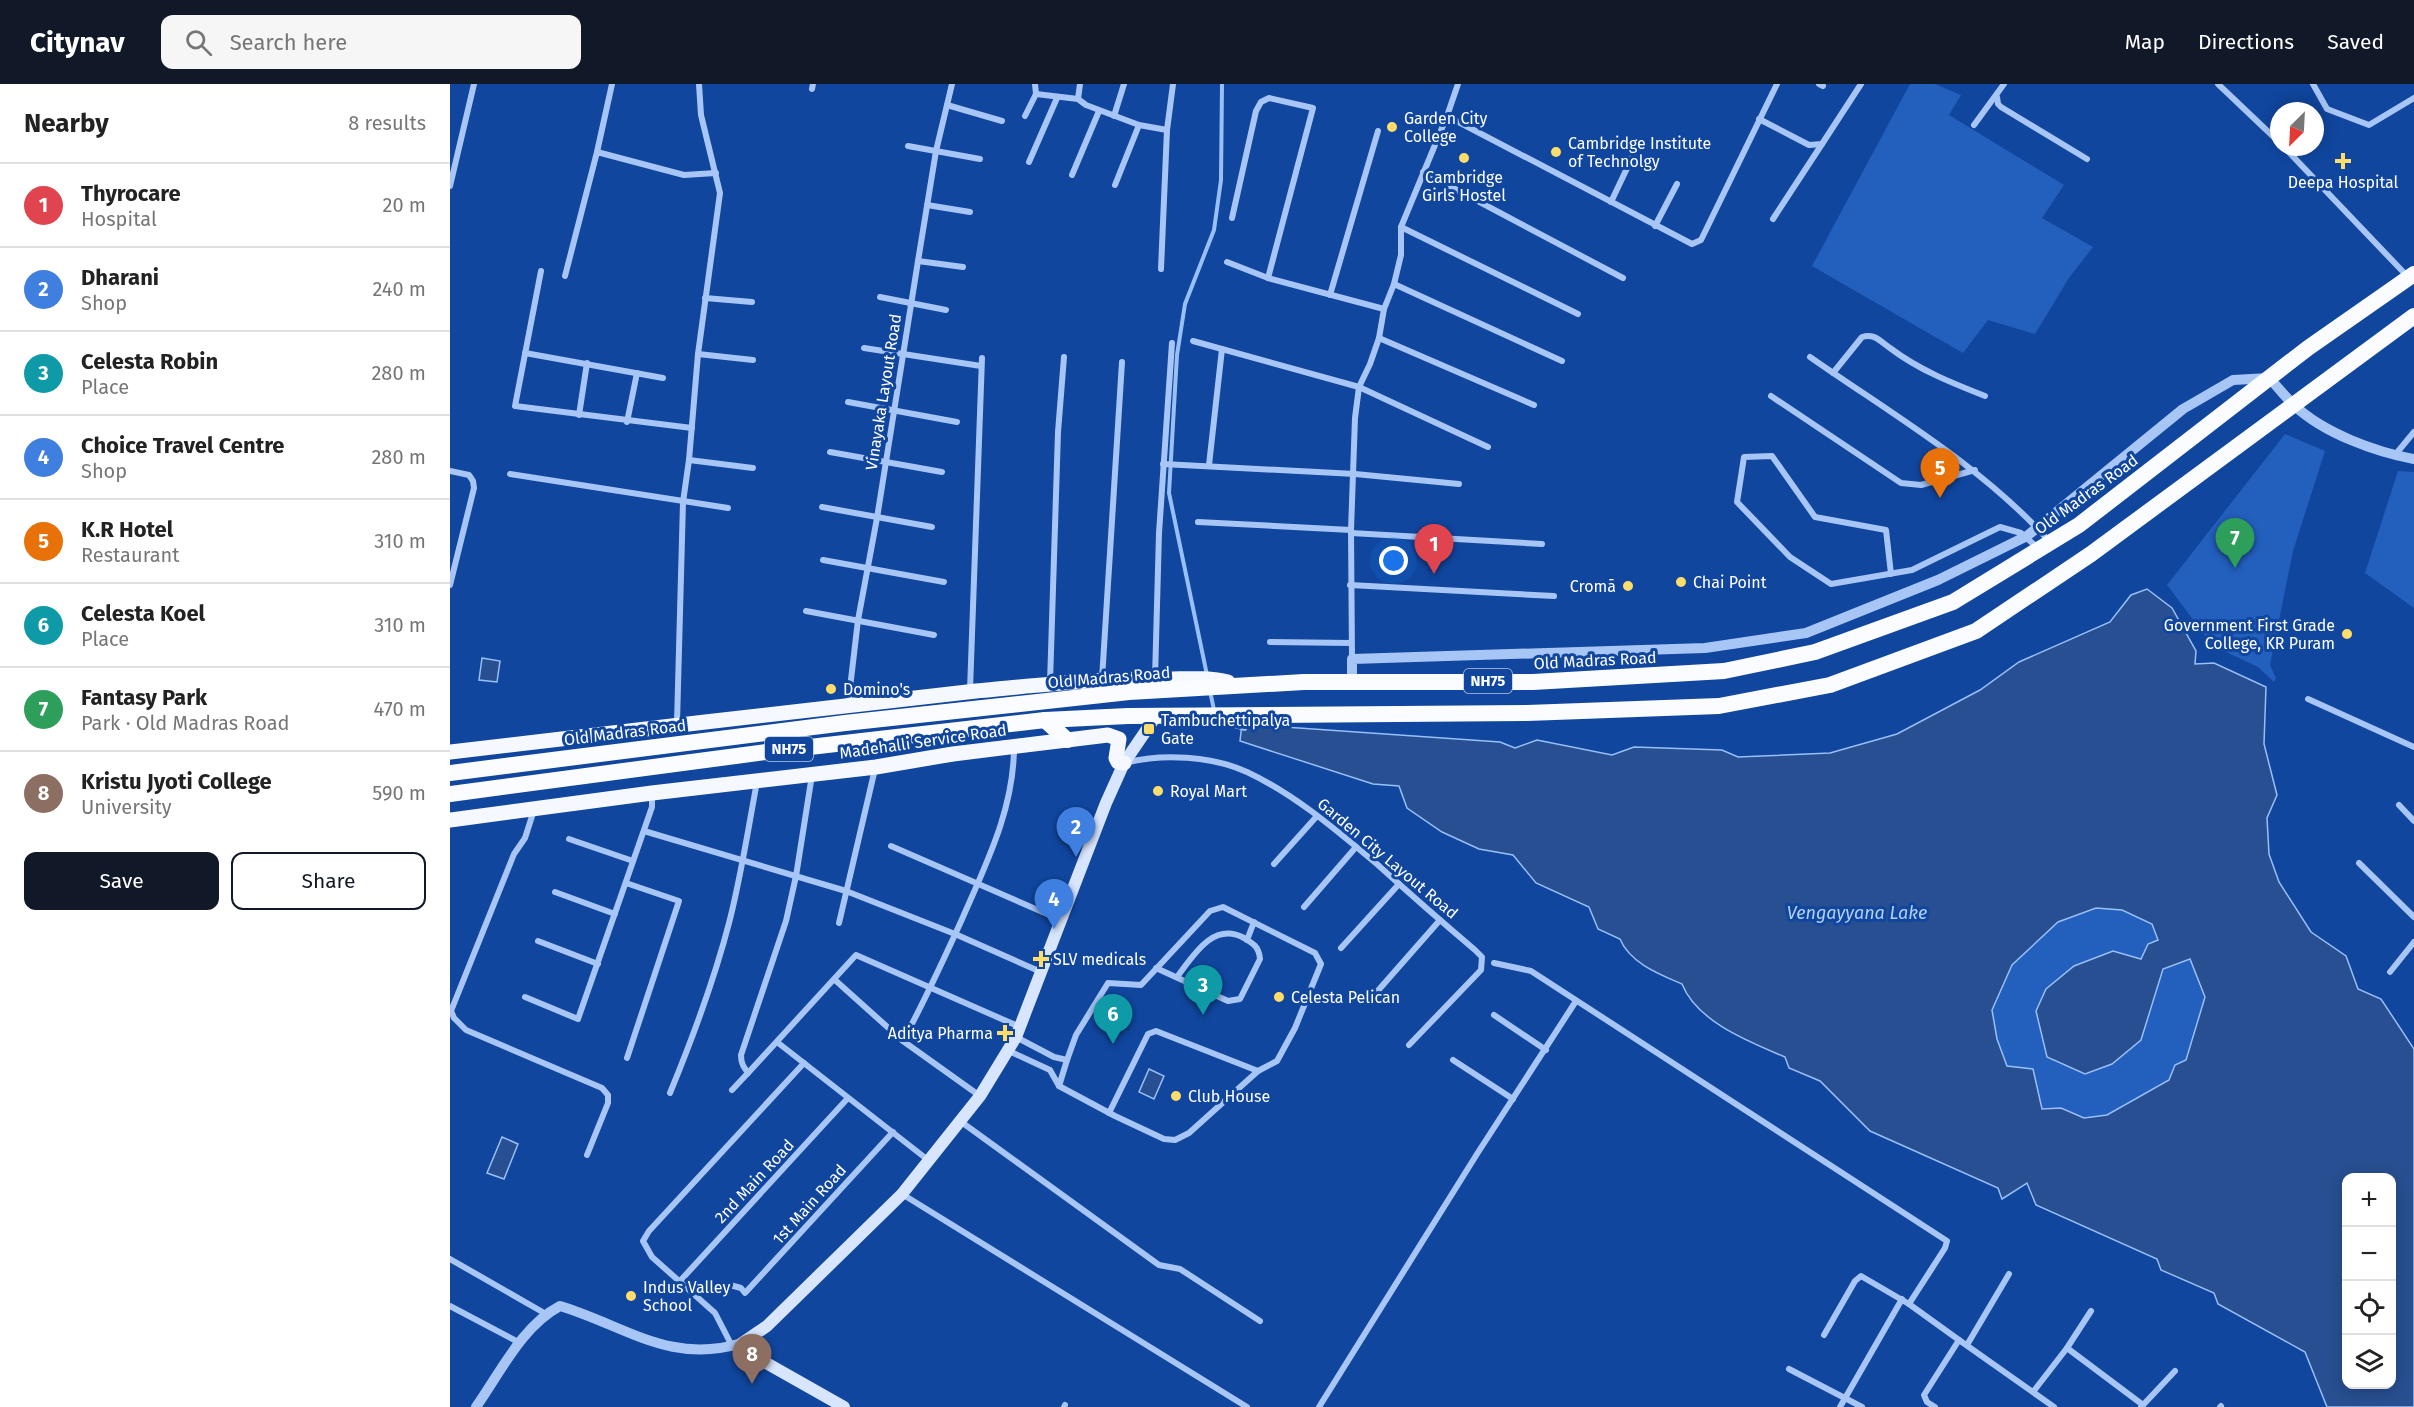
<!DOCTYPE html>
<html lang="en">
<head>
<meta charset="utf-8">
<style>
	body { margin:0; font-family:"Fira Sans",sans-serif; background:#f6f6f6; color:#222 }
	.controls { position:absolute; right:18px; bottom:18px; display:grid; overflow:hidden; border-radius:12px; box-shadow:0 3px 15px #0003 }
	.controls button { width:54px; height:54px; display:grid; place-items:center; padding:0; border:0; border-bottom:2px solid #e0e0e0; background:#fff; color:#222; font:30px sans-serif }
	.compass { position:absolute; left:1820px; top:18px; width:54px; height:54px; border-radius:50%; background:#fff; box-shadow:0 3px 15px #0003; rotate:204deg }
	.you { position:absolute; left:944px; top:477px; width:21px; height:21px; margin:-15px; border:4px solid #fff; border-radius:50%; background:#1a73e8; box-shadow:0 0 0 9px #1a73e833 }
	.badge { display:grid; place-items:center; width:39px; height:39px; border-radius:50%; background:#111827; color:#fff; font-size:20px; font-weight:700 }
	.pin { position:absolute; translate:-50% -50px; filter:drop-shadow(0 2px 3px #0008) }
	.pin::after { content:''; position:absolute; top:32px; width:21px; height:18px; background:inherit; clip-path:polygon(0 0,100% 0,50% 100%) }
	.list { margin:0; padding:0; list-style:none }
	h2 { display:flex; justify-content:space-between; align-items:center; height:78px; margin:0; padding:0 24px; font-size:26px }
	h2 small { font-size:20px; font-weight:400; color:#767676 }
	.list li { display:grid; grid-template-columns:39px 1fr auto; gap:18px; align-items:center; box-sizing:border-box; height:84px; padding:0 24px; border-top:2px solid #e0e0e0 }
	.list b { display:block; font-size:22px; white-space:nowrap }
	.list p { margin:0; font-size:20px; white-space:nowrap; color:#767676 }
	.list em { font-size:20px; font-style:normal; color:#767676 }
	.actions { display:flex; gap:12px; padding:18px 24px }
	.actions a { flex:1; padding:14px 0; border:2px solid #111827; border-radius:12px; text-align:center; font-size:21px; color:#111827 }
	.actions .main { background:#111827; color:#fff }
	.icon { flex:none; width:33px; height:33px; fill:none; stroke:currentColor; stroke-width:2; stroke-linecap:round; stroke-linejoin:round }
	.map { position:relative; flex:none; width:1964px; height:1323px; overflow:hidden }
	header { display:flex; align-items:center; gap:36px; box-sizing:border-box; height:84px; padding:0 30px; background:#111827; color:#fff }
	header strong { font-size:28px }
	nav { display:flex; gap:33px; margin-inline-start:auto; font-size:21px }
	.search { width:420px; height:54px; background:#f6f6f6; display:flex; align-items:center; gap:15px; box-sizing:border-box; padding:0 21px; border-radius:12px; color:#767676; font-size:22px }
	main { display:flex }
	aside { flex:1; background:#fff }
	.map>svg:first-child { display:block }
</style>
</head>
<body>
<header>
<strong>Citynav</strong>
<div class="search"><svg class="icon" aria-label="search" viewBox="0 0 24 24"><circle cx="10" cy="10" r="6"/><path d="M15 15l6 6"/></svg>Search here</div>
<nav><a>Map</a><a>Directions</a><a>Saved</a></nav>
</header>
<main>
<aside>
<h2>Nearby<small>8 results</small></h2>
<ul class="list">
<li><span class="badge" style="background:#e0444e">1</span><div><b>Thyrocare</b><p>Hospital</p></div><em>20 m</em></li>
<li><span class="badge" style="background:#3f7fe0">2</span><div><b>Dharani</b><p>Shop</p></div><em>240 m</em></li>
<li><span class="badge" style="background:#0f9aa8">3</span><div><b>Celesta Robin</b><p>Place</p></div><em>280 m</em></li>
<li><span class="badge" style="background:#3f7fe0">4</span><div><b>Choice Travel Centre</b><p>Shop</p></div><em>280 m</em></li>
<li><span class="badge" style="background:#e8710a">5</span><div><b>K.R Hotel</b><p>Restaurant</p></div><em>310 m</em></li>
<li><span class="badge" style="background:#0f9aa8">6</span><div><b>Celesta Koel</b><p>Place</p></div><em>310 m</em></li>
<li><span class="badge" style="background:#2e9e5b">7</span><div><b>Fantasy Park</b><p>Park · Old Madras Road</p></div><em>470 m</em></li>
<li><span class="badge" style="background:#8d6e63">8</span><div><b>Kristu Jyoti College</b><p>University</p></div><em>590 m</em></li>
</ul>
<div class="actions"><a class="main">Save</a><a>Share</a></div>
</aside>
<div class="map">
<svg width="1964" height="1323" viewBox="0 0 1964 1323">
	<rect width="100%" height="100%" fill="#10469e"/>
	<g fill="#235fbd">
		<polygon points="1460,0 1485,0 1511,11 1499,31 1614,101 1592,134 1643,163 1619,194 1585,250 1538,236 1513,269 1362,182"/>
		<polygon points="1835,350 1875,367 1843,467 1820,581 1826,594 1824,598 1808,583 1763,562 1717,501"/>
		<polygon points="1948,387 1964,388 1964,524 1915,489"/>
		<polygon points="1646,824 1672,826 1702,840 1708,856 1698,860 1691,875 1691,956 1713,885 1741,875 1755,913 1736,976 1725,981 1719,996 1657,1031 1634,1034 1611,1024 1592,1025 1583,985 1557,982 1547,955 1542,926 1562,881 1608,838"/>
	</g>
	<g fill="#284f91" stroke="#98bff8" stroke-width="1.5" fill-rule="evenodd">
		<path d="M1697 505 1722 524 1746 567 1745 580 1764 579 1816 603 1814 660 1827 711 1817 734 1819 770 1829 798 1861 848 1896 872 1908 905 1931 915 1964 965V1323H1877L1855 1268 1768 1220 1764 1209 1711 1186 1707 1175 1586 1121 1577 1099 1552 1115 1548 1104 1420 1047 1370 997 1339 984 1335 973C1300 958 1247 938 1232 900 1209 890 1180 879 1170 855L1148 845 1139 823 1086 799 1063 771 1029 765 992 748 957 724 949 702 923 700 790 657 792 640 1050 658 1065 664 1087 656 1162 671 1184 663 1272 666 1288 673 1380 669 1447 650 1530 606 1569 578 1660 538 1681 511ZM1646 824 1672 826 1702 840 1708 856 1698 860 1691 875 1663 867 1624 882 1596 905 1586 927 1597 973 1635 990 1662 980 1691 956 1713 885 1740 875 1755 913 1736 976 1725 981 1719 996 1657 1031 1634 1034 1611 1024 1592 1025 1583 985 1557 982 1547 955 1542 926 1562 881 1608 838ZM1896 1094H1942V1300H1896Z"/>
		<polygon points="32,574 50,577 47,598 29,596"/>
		<polygon points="699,985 714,992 704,1015 689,1008"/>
		<polygon points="52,1053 68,1060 54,1095 37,1089"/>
	</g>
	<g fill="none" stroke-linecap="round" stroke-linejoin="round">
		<g stroke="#98bff8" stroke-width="4">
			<polyline points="757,591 719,409 727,271 735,220 764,146 771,96 772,0"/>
			<polyline points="760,607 764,626"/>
			<polyline points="771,638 795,645"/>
		</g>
		<g stroke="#a7c5f5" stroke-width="6">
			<polyline points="630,0 628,15 636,21 689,41 717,46"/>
			<polyline points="1369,0 1373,2"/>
			<polyline points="1768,0 1829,58"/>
			<polyline points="1863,0 1877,25 1919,41 1964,14"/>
			<polyline points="362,5 363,0"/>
			<polyline points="586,10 628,15"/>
			<polyline points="1547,13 1548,20 1551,23 1637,75"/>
			<polyline points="497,21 552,37"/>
			<polyline points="575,32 586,10 585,0"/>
			<polyline points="664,32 674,0"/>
			<polyline points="997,32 1242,160 1251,156 1327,0"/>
			<polyline points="1309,35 1359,61 1372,60 1411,0"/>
			<polyline points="1524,41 1554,0"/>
			<polyline points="458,62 530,75"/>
			<polyline points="1834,63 1958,193"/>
			<polyline points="147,68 162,0"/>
			<polyline points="579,78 607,14"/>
			<polyline points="973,88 1173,194"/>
			<polyline points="622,91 649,27"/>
			<polyline points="665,101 689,41"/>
			<polyline points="0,102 24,0"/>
			<polyline points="1161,118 1189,59"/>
			<polyline points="477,121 520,128"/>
			<polyline points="782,134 806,27 811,18 819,14 863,24 818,194"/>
			<polyline points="1323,135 1372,60"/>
			<polyline points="1205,142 1227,100"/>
			<polyline points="951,143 1128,230"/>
			<polyline points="468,177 513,183"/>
			<polyline points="777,178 818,194 934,225"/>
			<polyline points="711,185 717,46 723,0"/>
			<polyline points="91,187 65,322 242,344"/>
			<polyline points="115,192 147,68 234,91 266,89"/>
			<polyline points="944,200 1112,277"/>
			<polyline points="880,211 928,47"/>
			<polyline points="430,213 496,226"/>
			<polyline points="255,214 302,218"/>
			<polyline points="929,254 1084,321"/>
			<polyline points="743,257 909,303 1038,363"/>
			<polyline points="414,264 531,282"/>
			<polyline points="75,269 213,294"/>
			<polyline points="248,270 303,276"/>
			<path d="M1360 273C1443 331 1532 382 1600 458"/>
			<path d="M1383 289 1412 253C1424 249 1430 257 1440 264 1469 286 1502 299 1535 312"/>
			<polyline points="1321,312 1451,399 1471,401 1525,386"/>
			<polyline points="398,318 507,338"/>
			<polyline points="129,331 137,279"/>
			<polyline points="177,338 187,289"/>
			<polyline points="380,368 492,388"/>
			<polyline points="1945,371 1964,348"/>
			<polyline points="239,376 303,384"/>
			<polyline points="713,380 905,390 1009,400"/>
			<polyline points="759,381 772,265"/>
			<polyline points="0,387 19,391 23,397 24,404 0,501"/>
			<polyline points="60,390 278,424"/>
			<polyline points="372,423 482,443"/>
			<polyline points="748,438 901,446"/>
			<polyline points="901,449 1092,460"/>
			<polyline points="373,476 494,498"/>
			<polyline points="1441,490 1436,446 1365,433 1322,372 1294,373 1287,418 1340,473 1381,500 1462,486 1550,443 1571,449 1589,465"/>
			<polyline points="900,501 1104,512"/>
			<polyline points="356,527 484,551"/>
			<polyline points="820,558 901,559"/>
			<polyline points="902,575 901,446 905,334 909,303 920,280 929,254 934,225 944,200 951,171 951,143 997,32 1008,0"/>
			<polyline points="705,594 709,449 722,259"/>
			<polyline points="652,595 672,278"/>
			<polyline points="600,599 608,348 614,273"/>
			<polyline points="520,606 532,274"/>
			<polyline points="1858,615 1964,663"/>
			<polyline points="398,621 408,536 427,434 468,177 486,67 502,0"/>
			<polyline points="227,639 233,418 239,376 248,270 270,109 251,31 249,0"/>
			<path d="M675 679C712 669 762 672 797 688 846 711 887 747 928 781 960 810 992 838 1025 866L1032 873 1031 886 959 961"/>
			<path d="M362 691 346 792 336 837 291 971C291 979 293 982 298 989L406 871 570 943"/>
			<polyline points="1949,721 1964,737"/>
			<polyline points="84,726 75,754 64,770 1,927 4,934 16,946 152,1004 158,1011 158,1019 137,1071"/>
			<polyline points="194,747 396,807 505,850 591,888"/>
			<polyline points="119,755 183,777"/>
			<polyline points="441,762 611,836"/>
			<polyline points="1909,779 1964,833"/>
			<polyline points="824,780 867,732"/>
			<polyline points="176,799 229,817 177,974"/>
			<polyline points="105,808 165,830"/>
			<polyline points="854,823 906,763"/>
			<polyline points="389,839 425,685"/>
			<polyline points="797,856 804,838"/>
			<polyline points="88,857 148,880"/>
			<polyline points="891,864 949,800"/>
			<polyline points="1044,879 1081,887 1497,1157 1495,1164 1459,1220 1509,1256 1474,1311 1477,1318 1485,1323"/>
			<path d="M706 884 778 917 790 915 810 875C809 863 804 860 794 854 763 837 743 872 727 893"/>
			<polyline points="1940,888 1964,858"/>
			<polyline points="385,896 453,957 530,1012"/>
			<polyline points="925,910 990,836"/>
			<polyline points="75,913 128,935 202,723 202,709"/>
			<polyline points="1044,931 1096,966"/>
			<path d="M453 957C475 916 494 875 513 833 537 778 564 724 564 663"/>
			<polyline points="327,958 478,1076"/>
			<polyline points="559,967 600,986 609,1002 665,1032 714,1055 725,1056 739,1049 808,987 827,977 845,944 871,880 865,869 773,823 760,827 691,901 658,899 626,951 617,976 604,973 566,953"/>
			<polyline points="1003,976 1063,1015"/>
			<polyline points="609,1002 617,976"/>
			<polyline points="282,1006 298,989"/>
			<path d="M220 1009C243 953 264 897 279 839 291 793 298 745 307 698"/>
			<polyline points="659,1029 698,950 706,947 808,987"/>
			<polyline points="510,1037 709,1181 730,1185 810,1237"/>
			<polyline points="452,1110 797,1323"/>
			<polyline points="0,1175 96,1230"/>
			<polyline points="230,1197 398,1014"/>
			<polyline points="274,1207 280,1201 291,1204 295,1209 443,1048"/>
			<polyline points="0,1222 70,1259"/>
			<polyline points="1374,1251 1405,1197 1411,1192 1459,1220"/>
			<polyline points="1509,1256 1604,1323"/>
			<polyline points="1517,1261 1559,1190"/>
			<polyline points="282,1262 265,1229 202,1173 193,1157 199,1147 354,979"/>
			<polyline points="1617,1264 1641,1227"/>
			<polyline points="1339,1285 1412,1323"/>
			<polyline points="1583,1308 1617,1264 1693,1321 1691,1323"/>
			<polyline points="1693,1321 1725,1287"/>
			<polyline points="614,1323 615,1321"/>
			<polyline points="869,1323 1027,1070 1126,917"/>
			<polyline points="1390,1323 1452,1215"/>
			<polyline points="1770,1323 1771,1322"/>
		</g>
		<g stroke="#a7c5f5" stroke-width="10">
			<path d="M902 596V575L1255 564 1356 549 1488 496 1577 452 1733 325 1783 296 1819 294C1828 303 1836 314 1845 322 1874 349 1925 368 1964 375"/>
			<path d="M26 1323C50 1289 72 1242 110 1222 176 1242 220 1281 292 1259"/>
		</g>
		<polyline stroke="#d7e5fe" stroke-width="12" points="394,1323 318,1280 292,1259 317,1242 452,1110 530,1012 566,953 656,719 674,679 706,632"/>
		<g stroke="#f5f8ff" stroke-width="15">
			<path d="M0 668C175 648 351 626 526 607 589 601 652 594 716 595 737 595 758 593 778 598"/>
			<polyline points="0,736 202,709 426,683 503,670 658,651 669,655 666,674 668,678 674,679"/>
		</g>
		<g stroke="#fafcff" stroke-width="16">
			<polyline points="595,636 617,656"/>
			<polyline points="0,689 395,639 679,608 854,598 1083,598 1274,587 1365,568 1503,518 1629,441 1858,264 1964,190"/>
			<polyline points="0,710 316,668 595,636 678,632 1077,629 1269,622 1380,601 1526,547 1641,470 1964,232"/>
		</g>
	</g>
	<g fill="#ffdd6b" stroke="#10469e" stroke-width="2">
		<circle cx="942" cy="43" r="6"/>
		<circle cx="1106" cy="68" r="6"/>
		<circle cx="1014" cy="74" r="6"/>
		<path d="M1890 68h6v6h6v6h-6v6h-6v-6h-6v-6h6z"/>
		<circle cx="1231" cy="498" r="6"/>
		<circle cx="1178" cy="502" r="6"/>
		<circle cx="1897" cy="550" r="6"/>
		<circle cx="381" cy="605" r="6"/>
		<rect x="693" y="639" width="12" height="12" rx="3"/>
		<circle cx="708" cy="707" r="6"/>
		<path d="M588 866h6v6h6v6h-6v6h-6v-6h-6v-6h6z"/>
		<circle cx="829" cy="913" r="6"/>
		<path d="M552 940h6v6h6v6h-6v6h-6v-6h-6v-6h6z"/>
		<circle cx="726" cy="1012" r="6"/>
		<circle cx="181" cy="1212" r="6"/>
	</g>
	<g text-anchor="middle" stroke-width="6" stroke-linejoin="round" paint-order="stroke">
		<g fill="#10469e" stroke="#b7c8e2" stroke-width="1.5">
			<rect x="1014" y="585" width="48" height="24" rx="4.5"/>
			<rect x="315" y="653" width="48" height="24" rx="4.5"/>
		</g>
		<g font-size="15" font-weight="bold" fill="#fff">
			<text x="1038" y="602">NH75</text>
			<text x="339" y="670">NH75</text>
		</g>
		<g font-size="16" fill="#fff" stroke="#10469e" text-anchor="start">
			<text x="954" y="40">Garden City<tspan x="954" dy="18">College</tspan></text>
			<text x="1118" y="65">Cambridge Institute<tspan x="1118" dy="18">of Technolgy</tspan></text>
			<text x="1014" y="99" text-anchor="middle">Cambridge<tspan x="1014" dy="18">Girls Hostel</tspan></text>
			<text x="1893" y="104" text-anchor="middle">Deepa Hospital</text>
			<text x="1243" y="504">Chai Point</text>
			<text x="1166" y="508" text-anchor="end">Cromā</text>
			<text x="1885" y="547" text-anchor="end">Government First Grade<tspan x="1885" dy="18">College, KR Puram</tspan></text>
			<text x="393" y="611">Domino's</text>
			<text x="711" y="642">Tambuchettipalya<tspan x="711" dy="18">Gate</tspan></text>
			<text x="720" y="713">Royal Mart</text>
			<text x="603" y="881">SLV medicals</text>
			<text x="841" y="919">Celesta Pelican</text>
			<text x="543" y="955" text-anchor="end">Aditya Pharma</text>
			<text x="738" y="1018">Club House</text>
			<text x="193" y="1209">Indus Valley<tspan x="193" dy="18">School</tspan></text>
		</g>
		<g font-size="16" fill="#fff" stroke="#10469e">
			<text transform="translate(433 308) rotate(-81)" y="6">Vinayaka Layout Road</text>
			<text transform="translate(1636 410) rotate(-36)" y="6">Old Madras Road</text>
			<text transform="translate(1145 576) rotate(-3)" y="6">Old Madras Road</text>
			<text transform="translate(659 593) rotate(-5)" y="6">Old Madras Road</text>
			<text transform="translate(175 648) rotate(-7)" y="6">Old Madras Road</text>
			<text transform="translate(473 657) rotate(-8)" y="6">Madehalli Service Road</text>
			<text transform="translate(938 774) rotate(40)" y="6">Garden City Layout Road</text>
			<text transform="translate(304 1097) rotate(-47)" y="6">2nd Main Road</text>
			<text transform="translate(359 1120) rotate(-48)" y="6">1st Main Road</text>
		</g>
		<g font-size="18" font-style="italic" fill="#b3d0fb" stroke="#10469e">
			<text x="1407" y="835">Vengayyana Lake</text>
		</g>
	</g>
</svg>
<div class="controls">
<button>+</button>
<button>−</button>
<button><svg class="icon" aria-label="locate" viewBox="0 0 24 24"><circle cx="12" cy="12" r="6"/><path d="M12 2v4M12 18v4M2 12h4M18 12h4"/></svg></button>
<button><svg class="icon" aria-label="layers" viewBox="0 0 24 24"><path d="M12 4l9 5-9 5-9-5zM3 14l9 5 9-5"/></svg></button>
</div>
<svg class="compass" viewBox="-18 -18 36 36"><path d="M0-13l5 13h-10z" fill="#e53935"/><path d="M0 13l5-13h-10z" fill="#767676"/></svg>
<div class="you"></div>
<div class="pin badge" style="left:984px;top:490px;background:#e0444e">1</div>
<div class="pin badge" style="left:626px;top:773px;background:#3f7fe0">2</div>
<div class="pin badge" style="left:753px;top:931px;background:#0f9aa8">3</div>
<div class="pin badge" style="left:604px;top:845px;background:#3f7fe0">4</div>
<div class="pin badge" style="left:1490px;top:414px;background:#e8710a">5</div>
<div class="pin badge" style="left:663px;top:960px;background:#0f9aa8">6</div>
<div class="pin badge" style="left:1785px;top:484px;background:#2e9e5b">7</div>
<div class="pin badge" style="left:302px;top:1300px;background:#8d6e63">8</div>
</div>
</main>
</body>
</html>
